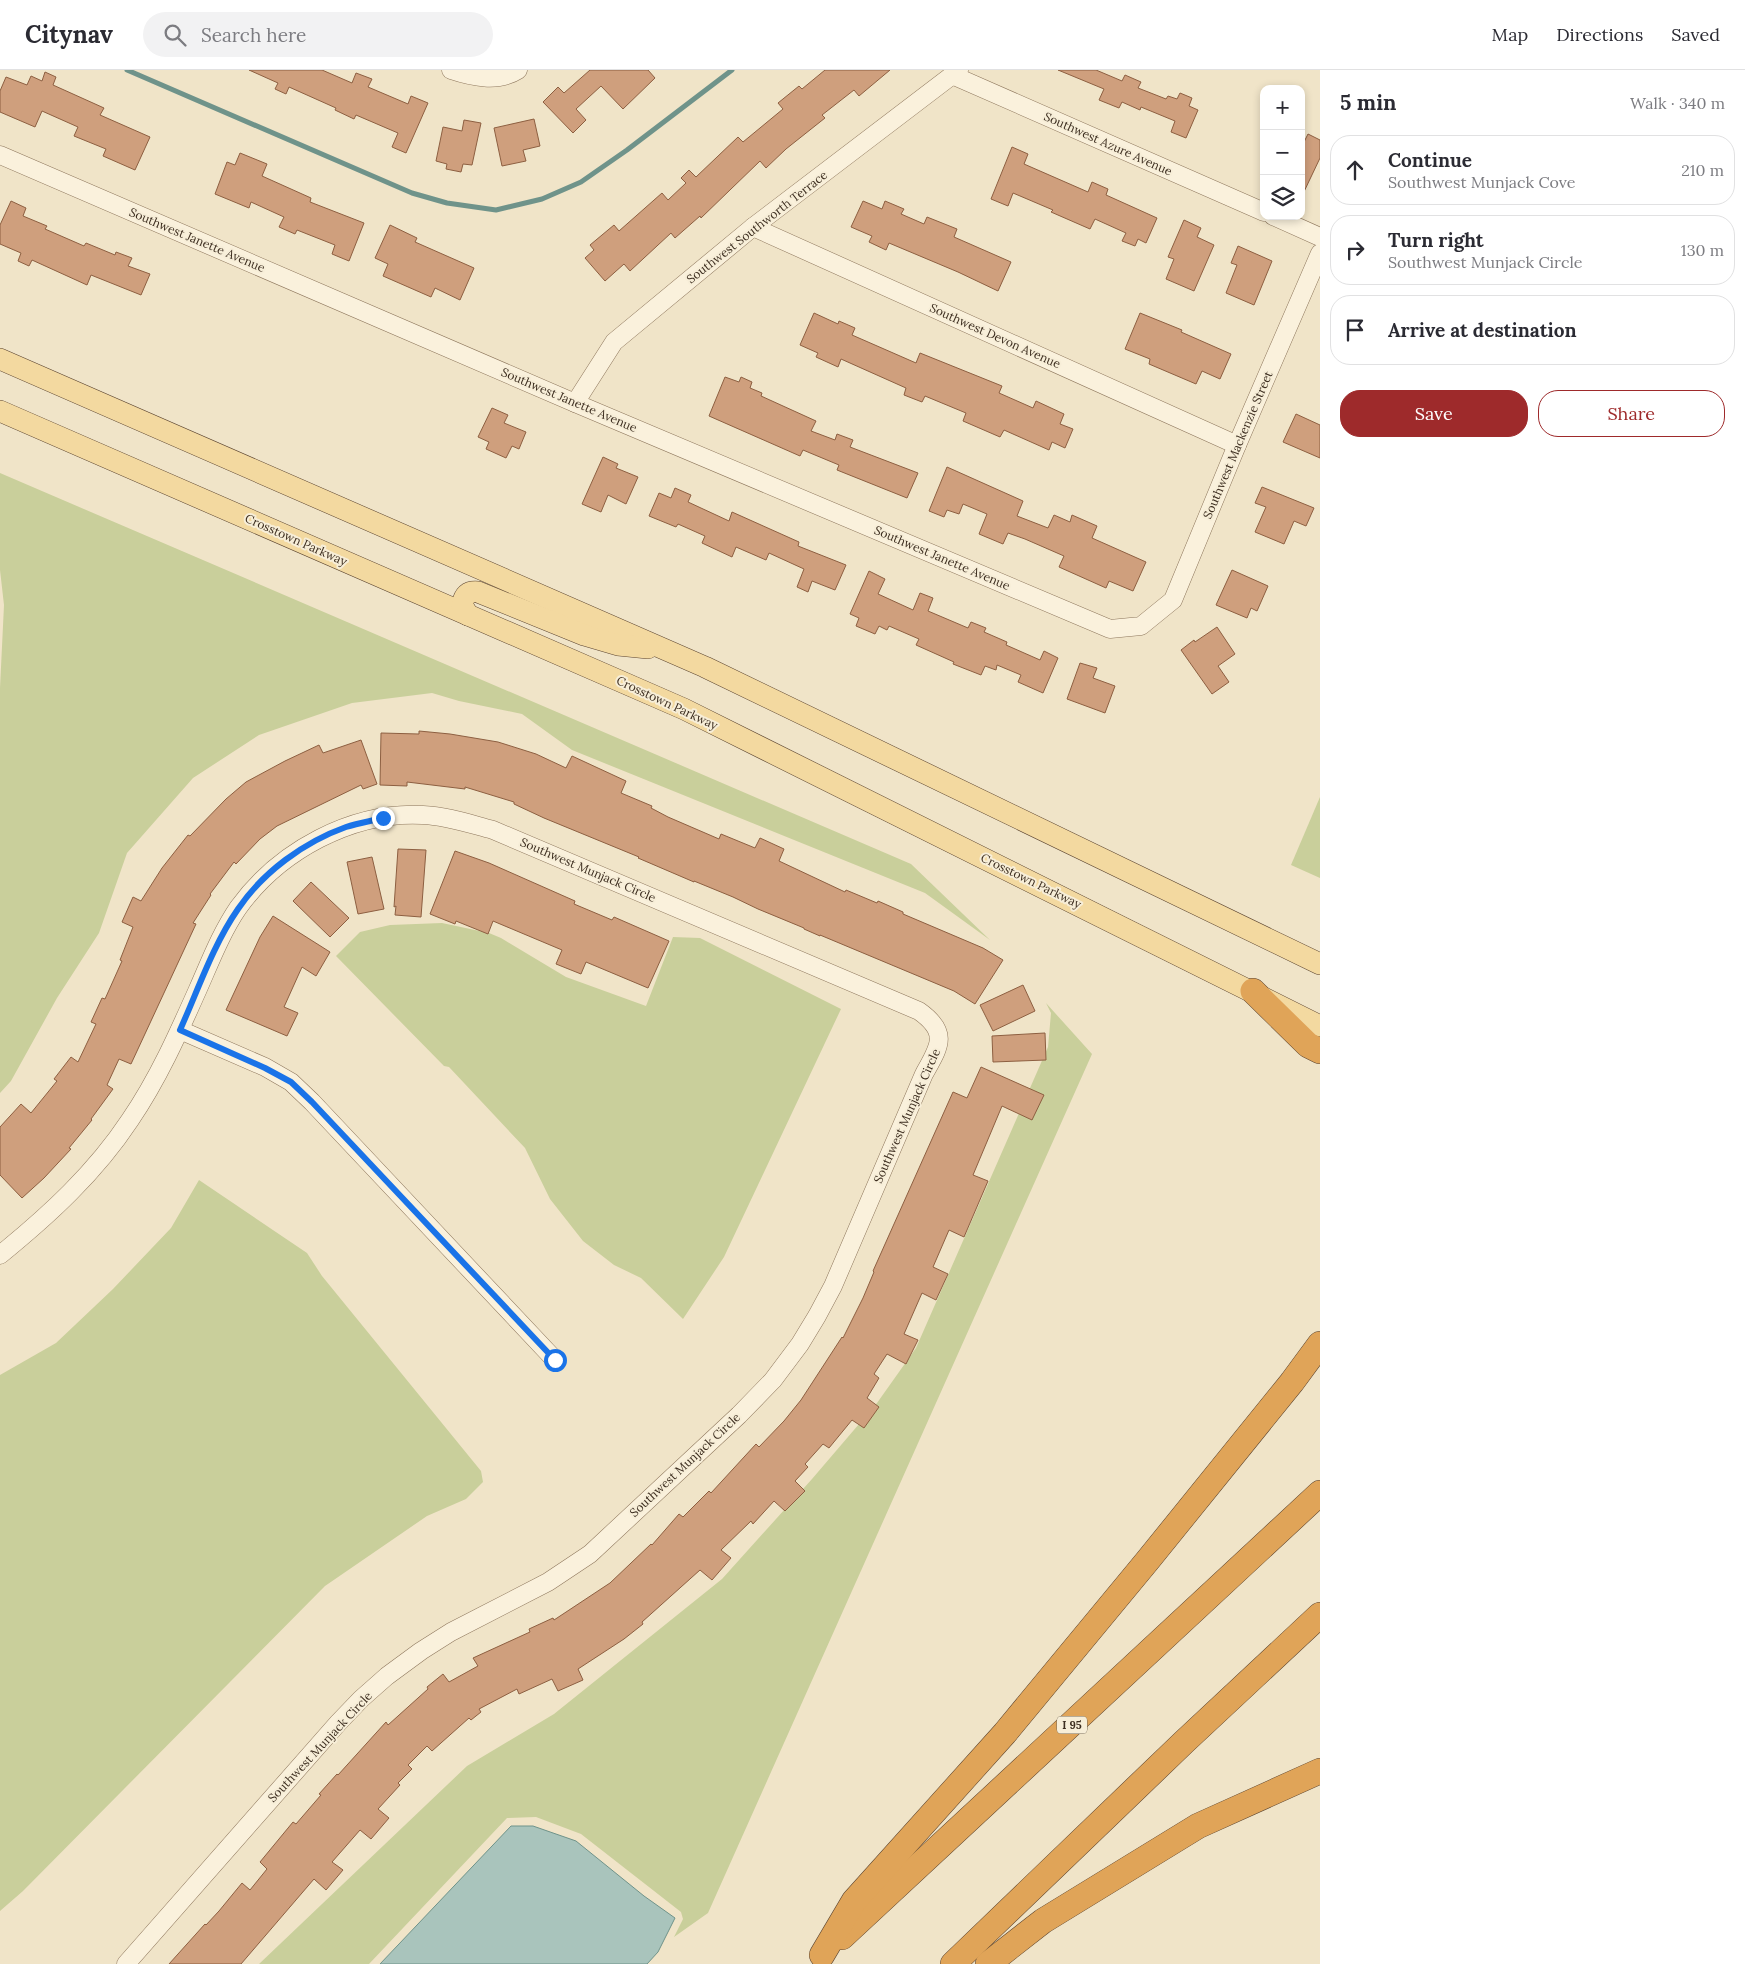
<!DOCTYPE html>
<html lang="en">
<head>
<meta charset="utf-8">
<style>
	body { margin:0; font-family:Lora,serif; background:#f2f2f3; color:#2b2b33 }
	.controls { position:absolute; right:15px; top:15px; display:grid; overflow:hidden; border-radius:10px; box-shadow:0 2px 8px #0003 }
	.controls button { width:45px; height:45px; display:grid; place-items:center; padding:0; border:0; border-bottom:1px solid #e1e1e2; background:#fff; color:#2b2b33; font:25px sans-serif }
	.stop { position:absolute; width:15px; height:15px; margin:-11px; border:4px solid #1a73e8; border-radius:50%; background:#fff }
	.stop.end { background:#1a73e8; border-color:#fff; box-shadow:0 1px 5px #0008 }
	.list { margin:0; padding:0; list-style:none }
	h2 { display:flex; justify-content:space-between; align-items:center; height:65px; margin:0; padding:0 20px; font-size:21px }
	h2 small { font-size:16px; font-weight:400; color:#7c7c81 }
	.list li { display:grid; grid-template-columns:32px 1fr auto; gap:15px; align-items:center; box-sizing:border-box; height:70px; margin:0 10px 10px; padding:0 10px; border:1px solid #e1e1e2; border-radius:20px }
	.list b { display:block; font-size:19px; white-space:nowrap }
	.list p { margin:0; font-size:16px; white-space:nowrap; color:#7c7c81 }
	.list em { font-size:16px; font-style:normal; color:#7c7c81 }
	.actions { display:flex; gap:10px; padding:15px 20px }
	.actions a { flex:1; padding:11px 0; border:1px solid #9e2a2b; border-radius:20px; text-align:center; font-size:18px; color:#9e2a2b }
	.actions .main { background:#9e2a2b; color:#fff }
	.icon { flex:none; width:28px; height:28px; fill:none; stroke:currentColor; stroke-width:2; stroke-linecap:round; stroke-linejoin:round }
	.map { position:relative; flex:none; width:1320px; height:1894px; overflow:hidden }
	header { display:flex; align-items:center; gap:30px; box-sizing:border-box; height:70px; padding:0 25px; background:#fff; border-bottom:1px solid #e1e1e2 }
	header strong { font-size:24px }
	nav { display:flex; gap:28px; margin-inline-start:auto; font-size:18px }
	.search { width:350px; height:45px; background:#f2f2f3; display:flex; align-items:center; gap:12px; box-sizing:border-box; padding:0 18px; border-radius:28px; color:#7c7c81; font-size:19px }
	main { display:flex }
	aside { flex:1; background:#fff }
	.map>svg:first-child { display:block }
</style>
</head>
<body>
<header>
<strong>Citynav</strong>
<div class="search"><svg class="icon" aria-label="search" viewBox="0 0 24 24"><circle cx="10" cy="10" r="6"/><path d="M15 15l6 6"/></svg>Search here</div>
<nav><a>Map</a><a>Directions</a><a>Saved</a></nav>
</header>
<main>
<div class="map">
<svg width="1320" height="1894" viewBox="0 0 1320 1894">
	<rect width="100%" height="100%" fill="#f0e4c8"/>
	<g fill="#c9cf9b">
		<polygon points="0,403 911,794 990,870 925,823 572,680 522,644 459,631 432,623 352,633 259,665 193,708 127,783 99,863 57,928 11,1011 0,1023 0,618 4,535 0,500"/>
		<polygon points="1320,727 1320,808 1291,795"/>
		<polygon points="442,853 489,863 501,868 566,907 646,936 673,867 700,868 841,939 724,1187 683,1249 641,1208 614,1195 583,1171 550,1129 525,1078 449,997 444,996 336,886 360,862 390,855"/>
		<polygon points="1046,933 1092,984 708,1843 674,1867 683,1849 681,1842 581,1764 536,1747 507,1748 369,1894 259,1894 467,1696 554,1644 722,1509 812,1409 877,1333 916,1278 1048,977 1051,943"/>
		<polygon points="199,1110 307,1183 322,1206 481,1401 483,1412 466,1429 427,1446 325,1516 23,1821 0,1841 0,1305 56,1273 113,1219 171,1158"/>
	</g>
	<polygon fill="#a9c4bc" stroke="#6f938a" points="511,1756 533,1756 576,1771 644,1826 675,1848 658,1882 647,1894 380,1894"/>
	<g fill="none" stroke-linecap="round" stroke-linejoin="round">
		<polyline stroke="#6f938a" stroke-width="5" points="127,0 412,123 447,133 496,140 542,129 581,112 627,80 732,0"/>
	</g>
	<g fill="#cf9f7d" stroke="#8d5f41">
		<polygon points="249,0 322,0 352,13 356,3 372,9 368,17 408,34 411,26 428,33 406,83 392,77 398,63 356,45 354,49 335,40 336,38 289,17 286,24 275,19 278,13"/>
		<polygon points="590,0 648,0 655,8 623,39 601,16 576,39 586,50 573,63 543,32 558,17 564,23"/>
		<polygon points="825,0 890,0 859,26 854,20 822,45 825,48 786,79 766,98 760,91 701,148 700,146 675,168 671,163 630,201 624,194 605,211 585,188 594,180 590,175 614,155 619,161 662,123 668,130 686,113 681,108 689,100 696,107 738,67 743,72 783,39 778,33 799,16 802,19"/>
		<polygon points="1058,0 1096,0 1122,11 1125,5 1141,12 1138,18 1166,29 1168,26 1177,29 1180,23 1192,28 1189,36 1198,40 1186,68 1171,62 1175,51 1141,37 1140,40 1122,32 1119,38 1099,30 1104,19"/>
		<polygon points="45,2 56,7 53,15 104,38 100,45 150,67 135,100 103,86 106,79 74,66 78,57 42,41 35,57 0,42 0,21 6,7 27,15 31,6 42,11"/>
		<polygon points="534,49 540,76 523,80 526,91 502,96 494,58"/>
		<polygon points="464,50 481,53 472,95 463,94 461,102 446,99 447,94 436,91 443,57 462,61"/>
		<polygon points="1308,64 1320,70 1320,88 1301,128 1301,78"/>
		<polygon points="1012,77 1028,84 1024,94 1088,122 1092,112 1108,119 1106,125 1157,148 1146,173 1138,169 1135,176 1122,171 1126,163 1095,149 1090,159 1051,142 1053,140 1013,123 1008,136 991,129"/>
		<polygon points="240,83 267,94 262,106 311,128 310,132 364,153 349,191 332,184 335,175 297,160 295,164 279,157 284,147 251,132 249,138 215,124 227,92 235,95"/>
		<polygon points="11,131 26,138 23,146 47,156 45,159 84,176 86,173 115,185 116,182 132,188 128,196 150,204 141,225 91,205 87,215 32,190 29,196 18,191 21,183 0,174 0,155"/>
		<polygon points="863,131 882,139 885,131 904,139 901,144 924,154 927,147 957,159 954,167 1011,192 998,221 958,202 889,173 886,180 869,172 872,166 851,157"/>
		<polygon points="1184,150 1201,158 1197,167 1214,175 1194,221 1166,209 1174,189 1168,187"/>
		<polygon points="390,155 417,168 415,172 474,198 460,230 435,218 431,227 383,206 388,194 375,188"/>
		<polygon points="1238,176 1272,191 1254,235 1226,223 1237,195 1231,193"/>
		<polygon points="814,243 838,254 839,251 855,258 852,265 916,293 920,283 1002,316 999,323 1033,338 1036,331 1064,344 1060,354 1073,359 1065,378 1052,372 1049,380 1004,360 1000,367 963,351 966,343 925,326 922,332 904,325 906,318 841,289 838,297 816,287 818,283 800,275"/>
		<polygon points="1140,243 1182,260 1181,262 1231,284 1220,309 1202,301 1196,314 1149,294 1150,289 1125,279"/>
		<polygon points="725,307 739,312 741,307 752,312 750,318 762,323 761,326 816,351 811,361 835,370 837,364 853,370 850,377 918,403 907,428 837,400 839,395 803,380 800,386 709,346"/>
		<polygon points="492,338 508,345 504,353 526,362 519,379 512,376 506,388 486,379 489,372 478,367"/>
		<polygon points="1296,344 1320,355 1320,388 1283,372"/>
		<polygon points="603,387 618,394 616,398 638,407 626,434 608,425 601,442 582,434"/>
		<polygon points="947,397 1023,431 1017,446 1048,458 1054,445 1070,452 1072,445 1097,456 1092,468 1146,492 1133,521 1109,511 1106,518 1059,497 1064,486 1025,469 1008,463 1003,474 979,464 987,444 963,434 959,444 947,440 944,447 929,441"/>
		<polygon points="1262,417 1314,438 1306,456 1294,451 1284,474 1255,462 1266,437 1255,433"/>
		<polygon points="675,418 691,425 688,432 729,451 732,442 799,472 798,476 846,495 835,520 812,511 808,522 797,517 804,499 769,483 766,490 736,477 732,487 702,473 705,466 678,454 676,457 649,446 659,423 671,428"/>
		<polygon points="1232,500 1268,516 1257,541 1251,538 1247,548 1216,535"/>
		<polygon points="869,501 885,509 878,524 913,540 920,523 933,528 928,541 968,558 971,552 986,558 984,562 1007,572 1006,575 1040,590 1044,581 1058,588 1043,623 1018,612 1021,605 997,595 996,600 985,596 981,605 953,594 954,592 916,575 919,569 889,556 887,560 879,556 875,564 856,556 859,548 850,544"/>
		<polygon points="1217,557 1235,584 1218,596 1229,612 1212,624 1181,580 1194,570 1195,572"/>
		<polygon points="1080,593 1097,598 1093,608 1115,616 1105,643 1067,629"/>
		<polygon points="419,661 450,664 498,672 536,684 566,698 572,686 626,711 621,723 652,736 651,738 668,747 719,769 721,764 755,778 760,768 784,779 779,791 845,822 846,820 877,833 878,831 903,842 903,844 983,878 1003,890 975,934 954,921 820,865 820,866 804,859 804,858 758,839 733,827 694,811 694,812 638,788 639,787 544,748 514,734 514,732 465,717 465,719 407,712 407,716 380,715 381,663 419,664"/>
		<polygon points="361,670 377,714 363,719 361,715 277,756 260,769 236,794 234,792 210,824 211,825 193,853 196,854 131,994 119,989 107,1015 113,1019 91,1049 92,1050 69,1078 71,1079 44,1108 22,1128 0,1105 0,1057 21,1034 31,1043 57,1011 54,1009 71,987 78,992 96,954 91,952 102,928 105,929 122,891 120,890 133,857 122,852 133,827 141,831 162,798 188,765 190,766 226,729 246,712 285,691 319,675 323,683"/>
		<polygon points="398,779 426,780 421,847 395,845 396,836 394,837"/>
		<polygon points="455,781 489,793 575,831 574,834 612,850 614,847 669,871 648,918 586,892 581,904 556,894 562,880 493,851 488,864 456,851 455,854 430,844"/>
		<polygon points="372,787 384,839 358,844 347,792"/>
		<polygon points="311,812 349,848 330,867 293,831"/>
		<polygon points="273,846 330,882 316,906 302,897 284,937 298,943 287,966 226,940 260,867"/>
		<polygon points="1023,915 1035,941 993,961 980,935"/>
		<polygon points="1045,963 1046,990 993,992 992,966"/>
		<polygon points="981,997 1044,1025 1032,1050 1002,1036 973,1105 988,1111 964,1167 949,1160 933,1197 948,1204 936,1230 922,1223 904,1264 918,1270 906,1294 887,1284 874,1304 879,1308 867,1328 879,1337 864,1358 852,1350 829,1378 823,1374 805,1394 808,1397 795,1411 805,1421 785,1441 774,1431 753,1454 751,1451 721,1480 731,1488 712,1510 700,1500 642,1552 643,1554 624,1569 578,1599 583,1610 558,1621 552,1609 519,1624 517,1619 479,1639 481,1642 471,1650 469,1648 432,1681 427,1676 408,1695 412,1699 398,1713 400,1715 378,1739 389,1748 371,1769 360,1760 332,1792 343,1800 326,1820 314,1809 241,1894 169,1894 205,1854 206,1855 219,1841 242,1813 250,1820 267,1799 260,1792 293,1752 296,1754 321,1725 319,1724 337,1704 338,1705 386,1652 388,1655 428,1619 427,1617 443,1604 449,1612 478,1596 473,1588 530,1562 529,1559 553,1548 554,1550 610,1513 651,1474 652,1475 679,1444 683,1447 709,1421 711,1423 756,1374 759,1377 784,1351 801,1330 842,1267 843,1268 863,1228 874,1202 873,1201 953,1022 967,1028"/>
	</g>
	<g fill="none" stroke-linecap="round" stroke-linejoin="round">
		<g stroke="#8d765c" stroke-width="19">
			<g id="minor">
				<path d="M451 0C472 7 498 13 518 0"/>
				<polyline points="952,5 1264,142"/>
				<polyline points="0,85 575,333 1110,559 1141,556 1173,530 1237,375 1320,183"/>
				<polyline points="1273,146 1320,167"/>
				<polyline points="753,157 1237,375"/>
				<polyline points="575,333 614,272 753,157 959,0"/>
				<polyline points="180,960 265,997 291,1012 312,1032 555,1290"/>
				<path d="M0 1185C49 1145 95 1103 130 1050 158 1009 178 964 198 919 210 892 221 863 238 838 279 781 352 741 423 745 447 746 470 754 493 760L919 941C950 963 939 977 924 1004L833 1216 817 1246 800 1274 773 1310 739 1345 590 1484 548 1512 451 1562 421 1581 387 1606 361 1629 338 1653 126 1894"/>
			</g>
		</g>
		<g stroke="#5b4430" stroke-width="22">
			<g id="major">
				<polyline points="0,289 705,597 1320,894"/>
				<polyline points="0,341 684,639 1320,956"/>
				<path d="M468 545 462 535C464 525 468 521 478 522L584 565 618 575 648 578"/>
			</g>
		</g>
		<g stroke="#5b4430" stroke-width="26">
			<g id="highway">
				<polyline points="1253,921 1308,975 1320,981"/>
				<polyline points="842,1867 1320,1423"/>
				<polyline points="822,1885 854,1831 1005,1663 1148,1490 1292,1312 1320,1274"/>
				<polyline points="953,1894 1184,1672 1320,1545"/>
				<polyline points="988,1894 1043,1851 1198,1756 1320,1701"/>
			</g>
		</g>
		<use href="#minor" stroke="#faf1dc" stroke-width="18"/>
		<use href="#major" stroke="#f3d9a0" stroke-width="21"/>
		<use href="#highway" stroke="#e0a458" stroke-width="25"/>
	</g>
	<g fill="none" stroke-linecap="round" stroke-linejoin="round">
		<path stroke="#1a73e8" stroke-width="6" d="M383 748C371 751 358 753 346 757 304 772 263 802 238 839 213 875 198 920 180 960L265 998 291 1012 312 1032 555 1290"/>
	</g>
	<g text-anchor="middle" stroke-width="4" stroke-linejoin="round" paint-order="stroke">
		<rect fill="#f7eed8" stroke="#756857" stroke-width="1" x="1057" y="1646.5" width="30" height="17" rx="4"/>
		<g font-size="11" font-weight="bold" fill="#3d2e20">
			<text x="1072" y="1659">I 95</text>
		</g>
		<g font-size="12" fill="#3d2e20" stroke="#f7eed8">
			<text transform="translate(1108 74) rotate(24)" y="4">Southwest Azure Avenue</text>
			<text transform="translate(757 157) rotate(-38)" y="4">Southwest Southworth Terrace</text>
			<text transform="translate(197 170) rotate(23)" y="4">Southwest Janette Avenue</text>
			<text transform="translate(995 266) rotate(24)" y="4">Southwest Devon Avenue</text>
			<text transform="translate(569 330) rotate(23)" y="4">Southwest Janette Avenue</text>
			<text transform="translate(1238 375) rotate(-67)" y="4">Southwest Mackenzie Street</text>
			<text transform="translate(296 470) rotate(24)" y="4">Crosstown Parkway</text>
			<text transform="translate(942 488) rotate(23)" y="4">Southwest Janette Avenue</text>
			<text transform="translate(667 633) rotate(25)" y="4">Crosstown Parkway</text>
			<text transform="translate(588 800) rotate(23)" y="4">Southwest Munjack Circle</text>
			<text transform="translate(1031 811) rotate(26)" y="4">Crosstown Parkway</text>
			<text transform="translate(907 1046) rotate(-66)" y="4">Southwest Munjack Circle</text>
			<text transform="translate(685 1395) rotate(-43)" y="4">Southwest Munjack Circle</text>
			<text transform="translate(320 1677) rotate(-47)" y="4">Southwest Munjack Circle</text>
		</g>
	</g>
</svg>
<div class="controls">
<button>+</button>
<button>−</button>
<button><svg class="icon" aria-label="layers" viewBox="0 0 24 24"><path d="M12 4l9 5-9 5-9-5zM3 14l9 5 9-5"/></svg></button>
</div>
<div class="stop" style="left:555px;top:1290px"></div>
<div class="stop end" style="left:383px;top:748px"></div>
</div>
<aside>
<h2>5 min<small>Walk · 340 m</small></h2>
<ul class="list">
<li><svg class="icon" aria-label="ahead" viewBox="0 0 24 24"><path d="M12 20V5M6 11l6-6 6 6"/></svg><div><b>Continue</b><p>Southwest Munjack Cove</p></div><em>210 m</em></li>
<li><svg class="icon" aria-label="right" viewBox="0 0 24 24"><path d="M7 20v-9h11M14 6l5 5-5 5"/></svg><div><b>Turn right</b><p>Southwest Munjack Circle</p></div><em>130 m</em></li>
<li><svg class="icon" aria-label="arrive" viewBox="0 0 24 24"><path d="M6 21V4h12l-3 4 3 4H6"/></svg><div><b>Arrive at destination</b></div></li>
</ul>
<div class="actions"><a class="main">Save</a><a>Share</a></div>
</aside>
</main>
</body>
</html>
